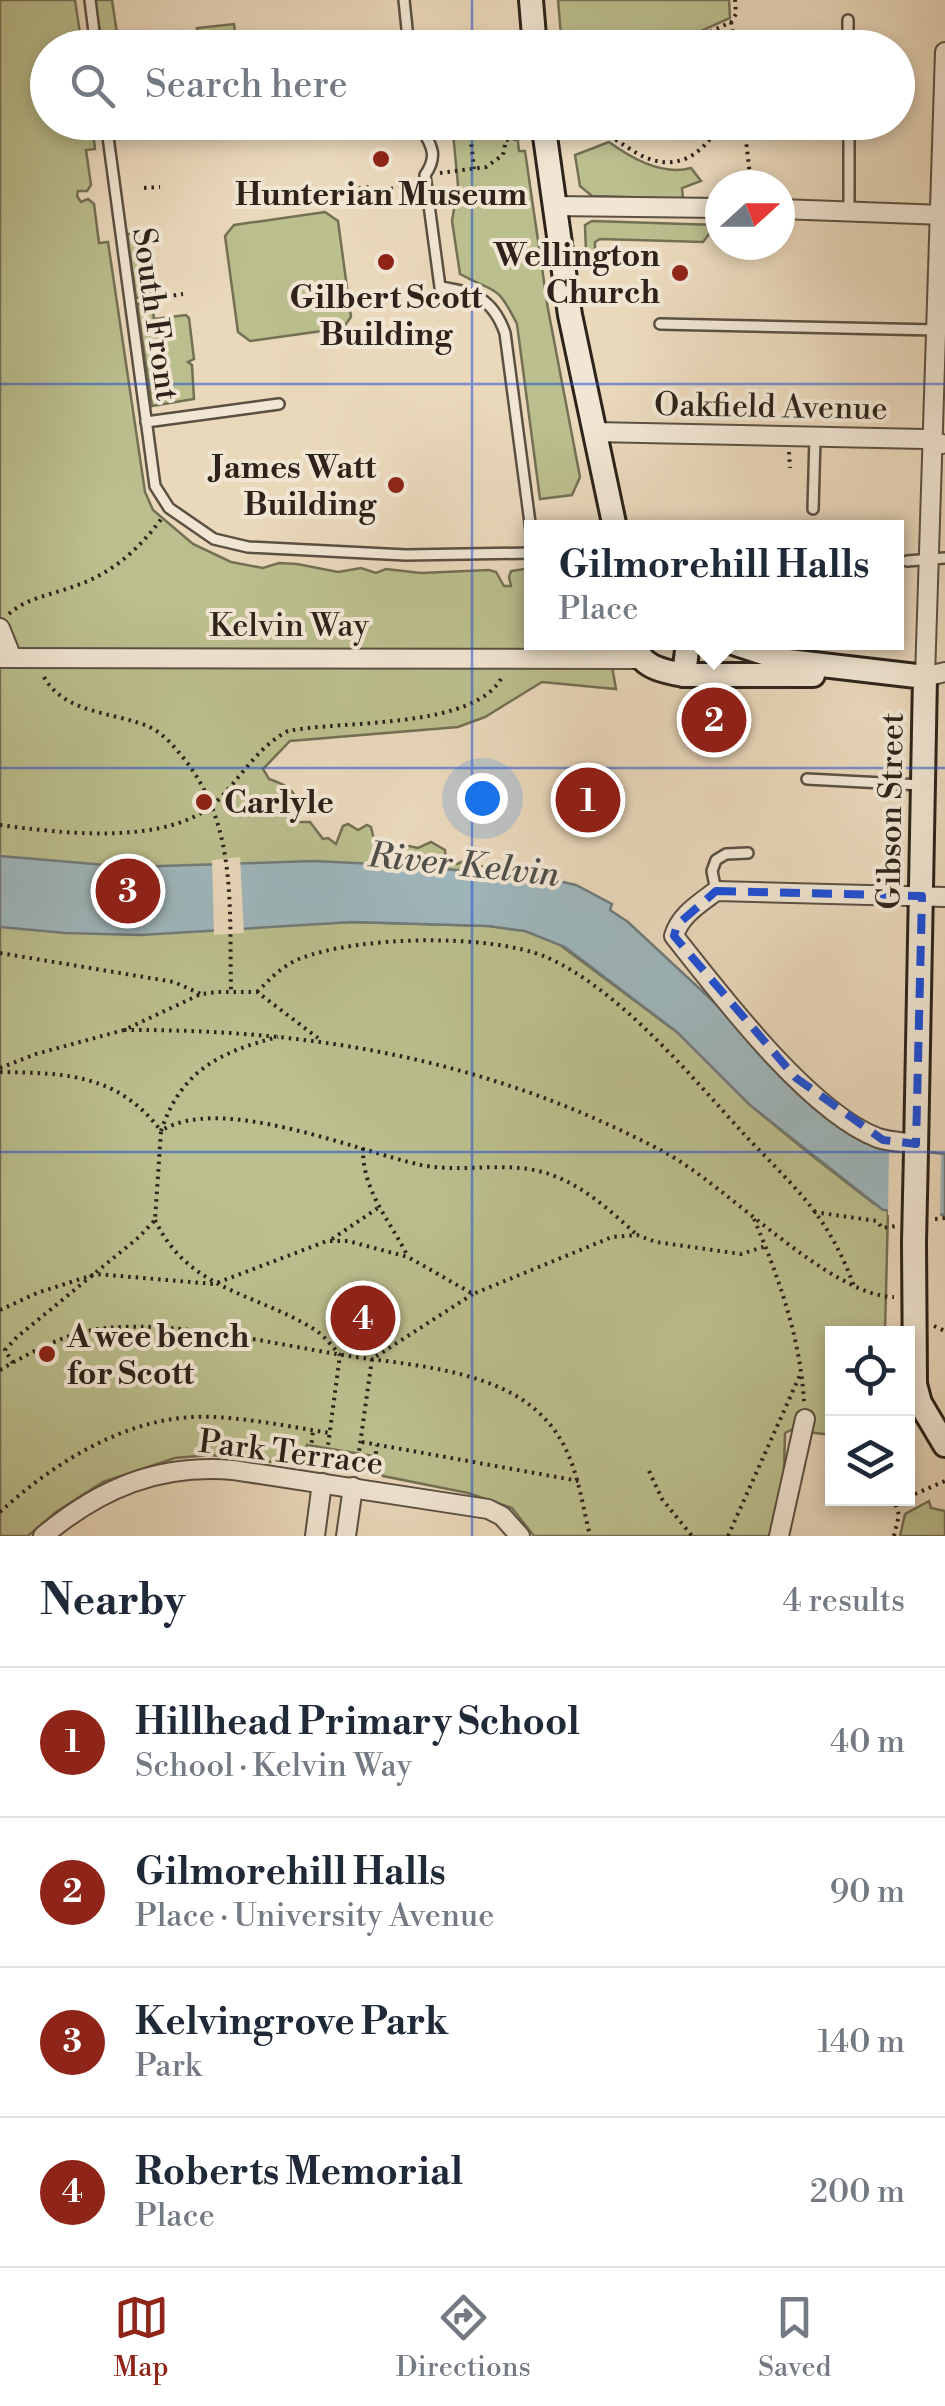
<!DOCTYPE html>
<html lang="en">
<head>
<meta charset="utf-8">
<style>
	body { margin:0; font-family:"Libre Bodoni",serif; background:#f2f2f3; color:#1f2937 }
	.controls { position:absolute; right:30px; bottom:30px; display:grid; overflow:hidden; border-radius:0px; box-shadow:0 5px 15px #0003 }
	.controls button { width:90px; height:90px; display:grid; place-items:center; padding:0; border:0; border-bottom:2px solid #e0e1e3; background:#fff; color:#1f2937; font:50px sans-serif }
	.compass { position:absolute; left:705px; top:170px; width:90px; height:90px; border-radius:50%; background:#fff; box-shadow:0 5px 15px #0003; rotate:69deg }
	.you { position:absolute; left:482px; top:798px; width:35px; height:35px; margin:-25px; border:8px solid #fff; border-radius:50%; background:#1a73e8; box-shadow:0 0 0 15px #1a73e833 }
	.badge { display:grid; place-items:center; width:65px; height:65px; border-radius:50%; background:#8f2418; color:#fff; font-size:32px; font-weight:700 }
	.pin { position:absolute; translate:-50% -50%; border:5px solid #fff; box-shadow:0 2px 10px #0006 }
	.popup { position:absolute; left:524px; top:520px; width:380px; height:130px; box-sizing:border-box; display:grid; place-content:center; border-radius:0px; background:#fff; filter:drop-shadow(0 2px 8px #0005); font-size:32px; white-space:nowrap; color:#747a83 }
	.popup b { font-size:38px; color:#1f2937 }
	.popup::after { content:''; position:absolute; left:50%; top:100%; margin-left:-20px; border:20px solid transparent; border-top-color:#fff }
	.list { margin:0; padding:0; list-style:none }
	h2 { display:flex; justify-content:space-between; align-items:center; height:130px; margin:0; padding:0 40px; font-size:42px }
	h2 small { font-size:32px; font-weight:400; color:#747a83 }
	.list li { display:grid; grid-template-columns:65px 1fr auto; gap:30px; align-items:center; box-sizing:border-box; height:150px; padding:0 40px; border-top:2px solid #e0e1e3 }
	.list b { display:block; font-size:38px; white-space:nowrap }
	.list p { margin:0; font-size:32px; white-space:nowrap; color:#747a83 }
	.list em { font-size:32px; font-style:normal; color:#747a83 }
	.icon { flex:none; width:55px; height:55px; fill:none; stroke:currentColor; stroke-width:2; stroke-linecap:round; stroke-linejoin:round }
	.map { position:relative; flex:none; width:945px; height:1536px; overflow:hidden }
	.search { position:absolute; background:#fff; box-shadow:0 5px 15px #0003; left:30px; right:30px; top:30px; height:110px; display:flex; align-items:center; gap:25px; box-sizing:border-box; padding:0 35px; border-radius:55px; color:#747a83; font-size:38px }
	.sheet { height:730px; background:#fff }
	nav { display:flex; justify-content:space-around; align-items:center; box-sizing:border-box; height:140px; border-top:2px solid #e0e1e3; background:#fff; font-size:28px; color:#747a83 }
	nav a { display:grid; justify-items:center; gap:5px }
	nav .on { color:#8f2418 }
	.map>svg:first-child { display:block }
</style>
</head>
<body>
<div class="map">
<svg width="945" height="1536" viewBox="0 0 945 1536">
	<rect width="100%" height="100%" fill="#ead8bb"/>
	<filter id="stains"><feTurbulence type="fractalNoise" baseFrequency=".002" numOctaves="4"/><feColorMatrix values="0 0 0 0 .2 0 0 0 0 .09 0 0 0 0 .02 0 0 0 .5 -.17"/></filter>
	<radialGradient id="worn" r=".72"><stop offset=".6" stop-color="#630" stop-opacity="0"/><stop offset="1" stop-color="#630" stop-opacity=".3"/></radialGradient>
	<g fill="#bbbe8d" stroke="#747054" stroke-width="2.5">
		<path d="M0 0H75L82 47 48 48V122L92 123 95 149 86 150 91 185 87 191H78L77 196 81 202 88 199 94 204 99 243 108 242 145 492 153 510 193 544 231 562 263 568 279 563 297 564 338 572 361 568 376 573 386 569 421 573 489 570 496 572 504 586H511L509 577 511 571 531 568 532 642 608 643 616 689 542 682 485 717 458 727 290 741 263 769 269 779C283 784 293 787 299 804L294 813 297 822H310L323 839 328 838 336 844 343 826 348 824 358 830 367 825 371 827 376 848 382 847 394 855 404 845 418 848 431 842 445 850 446 863 457 864 464 861 477 868C493 862 540 870 554 880L381 863 259 926 353 922 489 926 525 931 556 942 682 1036 750 1105 806 1151 873 1203 888 1210 885 1333 832 1334V1435L791 1430 785 1433 784 1472 770 1536H534L512 1508 468 1493 383 1476 378 1469 379 1457 307 1445 304 1457 290 1464 210 1455 175 1458 103 1482 56 1512 28 1536H0Z"/>
		<polygon points="95,0 112,0 119,47 102,47"/>
		<polygon points="558,0 729,0 730,18 666,47 562,47"/>
		<polygon points="234,24 237,47 200,47 197,28"/>
		<path d="M452 123H521L516 125 519 151H525L548 309 580 477 572 495 540 499 517 324C496 282 496 294 460 274L452 221 458 185Z"/>
		<path d="M609 142C631 158 663 176 691 168L701 181 682 188 683 199 592 196 580 186 575 155Z"/>
		<polygon points="325,212 338,221 351,317 343,328 250,341 238,332 225,236 234,225"/>
		<polygon points="592,221 716,225 703,242 600,239 595,242 595,253 586,253 585,225"/>
		<polygon points="143,232 151,296 136,298 127,234"/>
		<polygon points="152,303 154,319 186,315 189,318 194,359 188,362 192,365 194,399 152,406 137,304"/>
		<polygon points="929,1501 931,1508 945,1511 945,1536 900,1536 905,1514"/>
	</g>
	<polygon fill="#9eb6bc" stroke="#717b7b" stroke-width="2.5" points="0,856 129,867 314,861 416,866 554,880 576,885 612,904 610,910 628,922 716,1004 810,1100 916,1151 945,1154 945,1215 883,1210 750,1105 677,1032 565,947 525,931 489,926 353,922 141,935 65,933 0,927"/>
	<g fill="#ead8bb">
		<polygon points="240,857 244,933 214,935 212,860"/>
		<polygon points="889,1149 941,1155 940,1221 888,1215"/>
	</g>
	<g fill="none" stroke-linecap="round" stroke-linejoin="round">
		<g stroke="#5c5042" stroke-width="14">
			<g id="lane">
				<polyline points="90,0 96,48"/>
				<polyline points="404,0 409,48"/>
				<polyline points="848,20 848,48"/>
				<polyline points="106,122 155,486 169,508 214,539 248,547 406,555 532,553"/>
				<path d="M418 122C428 142 441 152 425 175L440 287C475 292 493 299 505 333L532 538"/>
				<polyline points="849,122 849,212"/>
				<polyline points="660,324 936,330"/>
				<polyline points="146,422 279,404"/>
				<polyline points="813,509 815,438"/>
				<polyline points="907,561 945,558"/>
				<polyline points="807,779 921,785"/>
				<polyline points="716,891 712,871 716,860 726,854 748,853"/>
			</g>
		</g>
		<g stroke="#5c5042" stroke-width="22">
			<g id="street">
				<polyline points="945,52 925,677 945,672"/>
				<polyline points="553,206 720,208"/>
				<polyline points="780,209 945,215"/>
				<polyline points="594,432 924,439 942,444"/>
				<polyline points="0,628 12,658"/>
				<polyline points="0,658 641,659"/>
				<path d="M916 1144C904 1142 890 1142 878 1138 809 1112 720 994 674 936 680 915 699 904 716 891L945 897"/>
				<path d="M43 1536C101 1488 158 1464 233 1470L488 1509 502 1516 520 1536"/>
				<polyline points="315,1536 322,1483"/>
				<polyline points="346,1536 353,1487"/>
				<polyline points="779,1536 805,1419"/>
			</g>
		</g>
		<g stroke="#2d231a" stroke-width="28">
			<g id="secondary">
				<polyline points="531,0 535,48"/>
				<polyline points="543,122 570,315 615,528"/>
				<path d="M633 642C640 667 661 671 684 675H813"/>
				<polyline points="730,642 788,661 925,677 916,1151"/>
				<polyline points="684,675 688,642"/>
				<polyline points="914,1242 915,1384 920,1403 945,1445"/>
			</g>
		</g>
		<g stroke="#2d231a" stroke-width="4" stroke-dasharray="2.5 5" stroke-linecap="butt">
			<polyline points="731,22 735,48"/>
			<polyline points="676,48 731,22 736,14 735,0"/>
			<polyline points="347,122 348,132 363,129 362,125 381,122"/>
			<polyline points="351,122 352,127"/>
			<polyline points="469,122 474,169"/>
			<polyline points="495,122 505,139"/>
			<path d="M602 122C607 136 618 141 630 149 669 175 700 161 721 122"/>
			<polyline points="744,122 751,185"/>
			<polyline points="434,125 455,122"/>
			<polyline points="561,132 590,122"/>
			<polyline points="440,173 486,167 503,155 506,140 527,137"/>
			<polyline points="144,188 160,187"/>
			<polyline points="361,194 362,203 358,203 356,189 370,187 371,193 414,184"/>
			<polyline points="144,300 183,294"/>
			<polyline points="789,452 790,468"/>
			<path d="M9 614C26 598 54 594 75 586 113 573 139 549 162 518"/>
			<path d="M44 677C63 711 106 712 139 723 157 728 169 740 181 755 238 823 229 907 231 991"/>
			<path d="M0 825C60 833 169 847 217 801 240 779 258 746 288 731 341 720 478 730 503 675"/>
			<polyline points="0,953 174,982 201,994"/>
			<path d="M257 992C270 979 282 966 299 959 356 936 489 933 546 957 619 989 690 1075 743 1133 767 1159 794 1184 815 1212 832 1235 844 1259 854 1286"/>
			<path d="M124 1030C318 1029 493 1061 666 1153 727 1186 830 1296 894 1297"/>
			<polyline points="0,1068 36,1054 124,1030 201,994 218,992 257,992 318,1038"/>
			<path d="M0 1072C66 1073 118 1074 161 1131"/>
			<path d="M161 1131C181 1071 219 1052 278 1037"/>
			<path d="M363 1148C362 1191 390 1220 408 1257"/>
			<polyline points="814,1212 877,1221 882,1228 896,1226"/>
			<path d="M754 1219C779 1278 800 1337 804 1401"/>
			<polyline points="935,1219 945,1218"/>
			<path d="M155 1220C188 1290 255 1293 312 1328 323 1334 331 1345 340 1355L325 1468"/>
			<polyline points="332,1239 378,1208"/>
			<polyline points="0,1310 37,1293 96,1274 214,1284 327,1241 348,1241 408,1257 473,1294 612,1237 637,1235 656,1242 741,1254 766,1246"/>
			<polyline points="934,1326 945,1331"/>
			<path d="M13 1363 5 1350 17 1337 139 1237 155 1220 161 1131C219 1093 357 1151 421 1165 467 1174 512 1158 557 1177 587 1189 613 1213 637 1235"/>
			<path d="M0 1370C33 1351 67 1332 106 1328 178 1321 270 1343 342 1355 387 1362 434 1365 477 1379 499 1386 521 1396 538 1412 575 1445 579 1490 590 1536"/>
			<polyline points="362,1442 579,1481"/>
			<polyline points="309,1465 313,1431"/>
			<polyline points="649,1471 662,1499 692,1536"/>
			<polyline points="356,1473 372,1359 473,1294"/>
			<polyline points="373,1476 377,1445"/>
			<polyline points="908,1497 945,1481"/>
			<path d="M0 1512C57 1460 134 1412 215 1417 253 1419 292 1427 330 1433"/>
			<polyline points="728,1536 800,1375"/>
			<polyline points="894,1536 899,1515 895,1503 905,1498"/>
		</g>
		<use href="#lane" stroke="#f1e6d3" stroke-width="9"/>
		<use href="#street" stroke="#f1e6d3" stroke-width="18"/>
		<use href="#secondary" stroke="#f1e6d3" stroke-width="22"/>
		<g stroke="#2d231a" stroke-width="28" stroke-linecap="butt">
			<polyline id="secondary-bridge" points="914,1242 916,1151"/>
		</g>
		<use href="#secondary-bridge" stroke="#f1e6d3" stroke-width="22"/>
	</g>
	<path fill="none" stroke="#1d4ed8" stroke-width="8" stroke-dasharray="20 12" stroke-linejoin="round" d="M716 891 922 896 916 1144 883 1140 796 1078 674 936 677 925Z"/>
	<path fill="none" stroke="#1d4ed8" stroke-width="2.5" stroke-opacity="0.55" d="M472 0V48M472 122V1536M0 384H945M0 768H945M0 1152H945"/>
	<g fill="#8f2418" stroke="#f1e6d3" stroke-width="4">
		<circle cx="381" cy="159" r="10"/>
		<circle cx="386" cy="262" r="10"/>
		<circle cx="680" cy="273" r="10"/>
		<circle cx="396" cy="485" r="10"/>
		<circle cx="204" cy="802" r="10"/>
		<circle cx="47" cy="1354" r="10"/>
	</g>
	<g text-anchor="middle" stroke-width="8" stroke-linejoin="round" paint-order="stroke">
		<g font-size="32" font-weight="bold" fill="#2d231a" stroke="#f1e6d3">
			<text x="381" y="205">Hunterian Museum</text>
			<text x="660" y="266" text-anchor="end">Wellington<tspan x="660" dy="37">Church</tspan></text>
			<text x="386" y="308">Gilbert Scott<tspan x="386" dy="37">Building</tspan></text>
			<text x="376" y="478" text-anchor="end">James Watt<tspan x="376" dy="37">Building</tspan></text>
			<text x="224" y="813" text-anchor="start">Carlyle</text>
			<text x="67" y="1347" text-anchor="start">A wee bench<tspan x="67" dy="37">for Scott</tspan></text>
		</g>
		<g font-size="32" fill="#2d231a" stroke="#f1e6d3">
			<text transform="translate(156 314) rotate(82)" y="11">South Front</text>
			<text transform="translate(771 406) rotate(1)" y="11">Oakfield Avenue</text>
			<text x="289" y="636">Kelvin Way</text>
			<text transform="translate(890 811) rotate(-89)" y="11">Gibson Street</text>
			<text transform="translate(291 1452) rotate(7)" y="11">Park Terrace</text>
		</g>
		<g font-size="35" font-style="italic" fill="#4f4f4b" stroke="#f1e6d3">
			<text transform="translate(464 864) rotate(6)" y="12">River Kelvin</text>
		</g>
	</g>
	<rect width="100%" height="100%" filter="url(#stains)"/>
	<rect width="100%" height="100%" fill="url(#worn)"/>
</svg>
<div class="controls">
<button><svg class="icon" aria-label="locate" viewBox="0 0 24 24"><circle cx="12" cy="12" r="6"/><path d="M12 2v4M12 18v4M2 12h4M18 12h4"/></svg></button>
<button><svg class="icon" aria-label="layers" viewBox="0 0 24 24"><path d="M12 4l9 5-9 5-9-5zM3 14l9 5 9-5"/></svg></button>
</div>
<svg class="compass" viewBox="-18 -18 36 36"><path d="M0-13l5 13h-10z" fill="#e53935"/><path d="M0 13l5-13h-10z" fill="#747a83"/></svg>
<div class="you"></div>
<div class="pin badge" style="left:588px;top:800px">1</div>
<div class="pin badge" style="left:714px;top:720px">2</div>
<div class="popup"><b>Gilmorehill Halls</b>Place</div>
<div class="pin badge" style="left:128px;top:891px">3</div>
<div class="pin badge" style="left:363px;top:1318px">4</div>
<div class="search"><svg class="icon" aria-label="search" viewBox="0 0 24 24"><circle cx="10" cy="10" r="6"/><path d="M15 15l6 6"/></svg>Search here</div>
</div>
<section class="sheet">
<h2>Nearby<small>4 results</small></h2>
<ul class="list">
<li><span class="badge">1</span><div><b>Hillhead Primary School</b><p>School · Kelvin Way</p></div><em>40 m</em></li>
<li><span class="badge">2</span><div><b>Gilmorehill Halls</b><p>Place · University Avenue</p></div><em>90 m</em></li>
<li><span class="badge">3</span><div><b>Kelvingrove Park</b><p>Park</p></div><em>140 m</em></li>
<li><span class="badge">4</span><div><b>Roberts Memorial</b><p>Place</p></div><em>200 m</em></li>
</ul>
</section>
<nav>
<a class="on"><svg class="icon" aria-label="map" viewBox="0 0 24 24"><path d="M3 6l6-2 6 2 6-2v14l-6 2-6-2-6 2zM9 4v14M15 6v14"/></svg>Map</a>
<a><svg class="icon" aria-label="directions" viewBox="0 0 24 24"><path d="M12 3l9 9-9 9-9-9zM9 14v-3h6M13 9l2 2-2 2"/></svg>Directions</a>
<a><svg class="icon" aria-label="saved" viewBox="0 0 24 24"><path d="M7 4h10v16l-5-4-5 4z"/></svg>Saved</a>
</nav>
</body>
</html>
